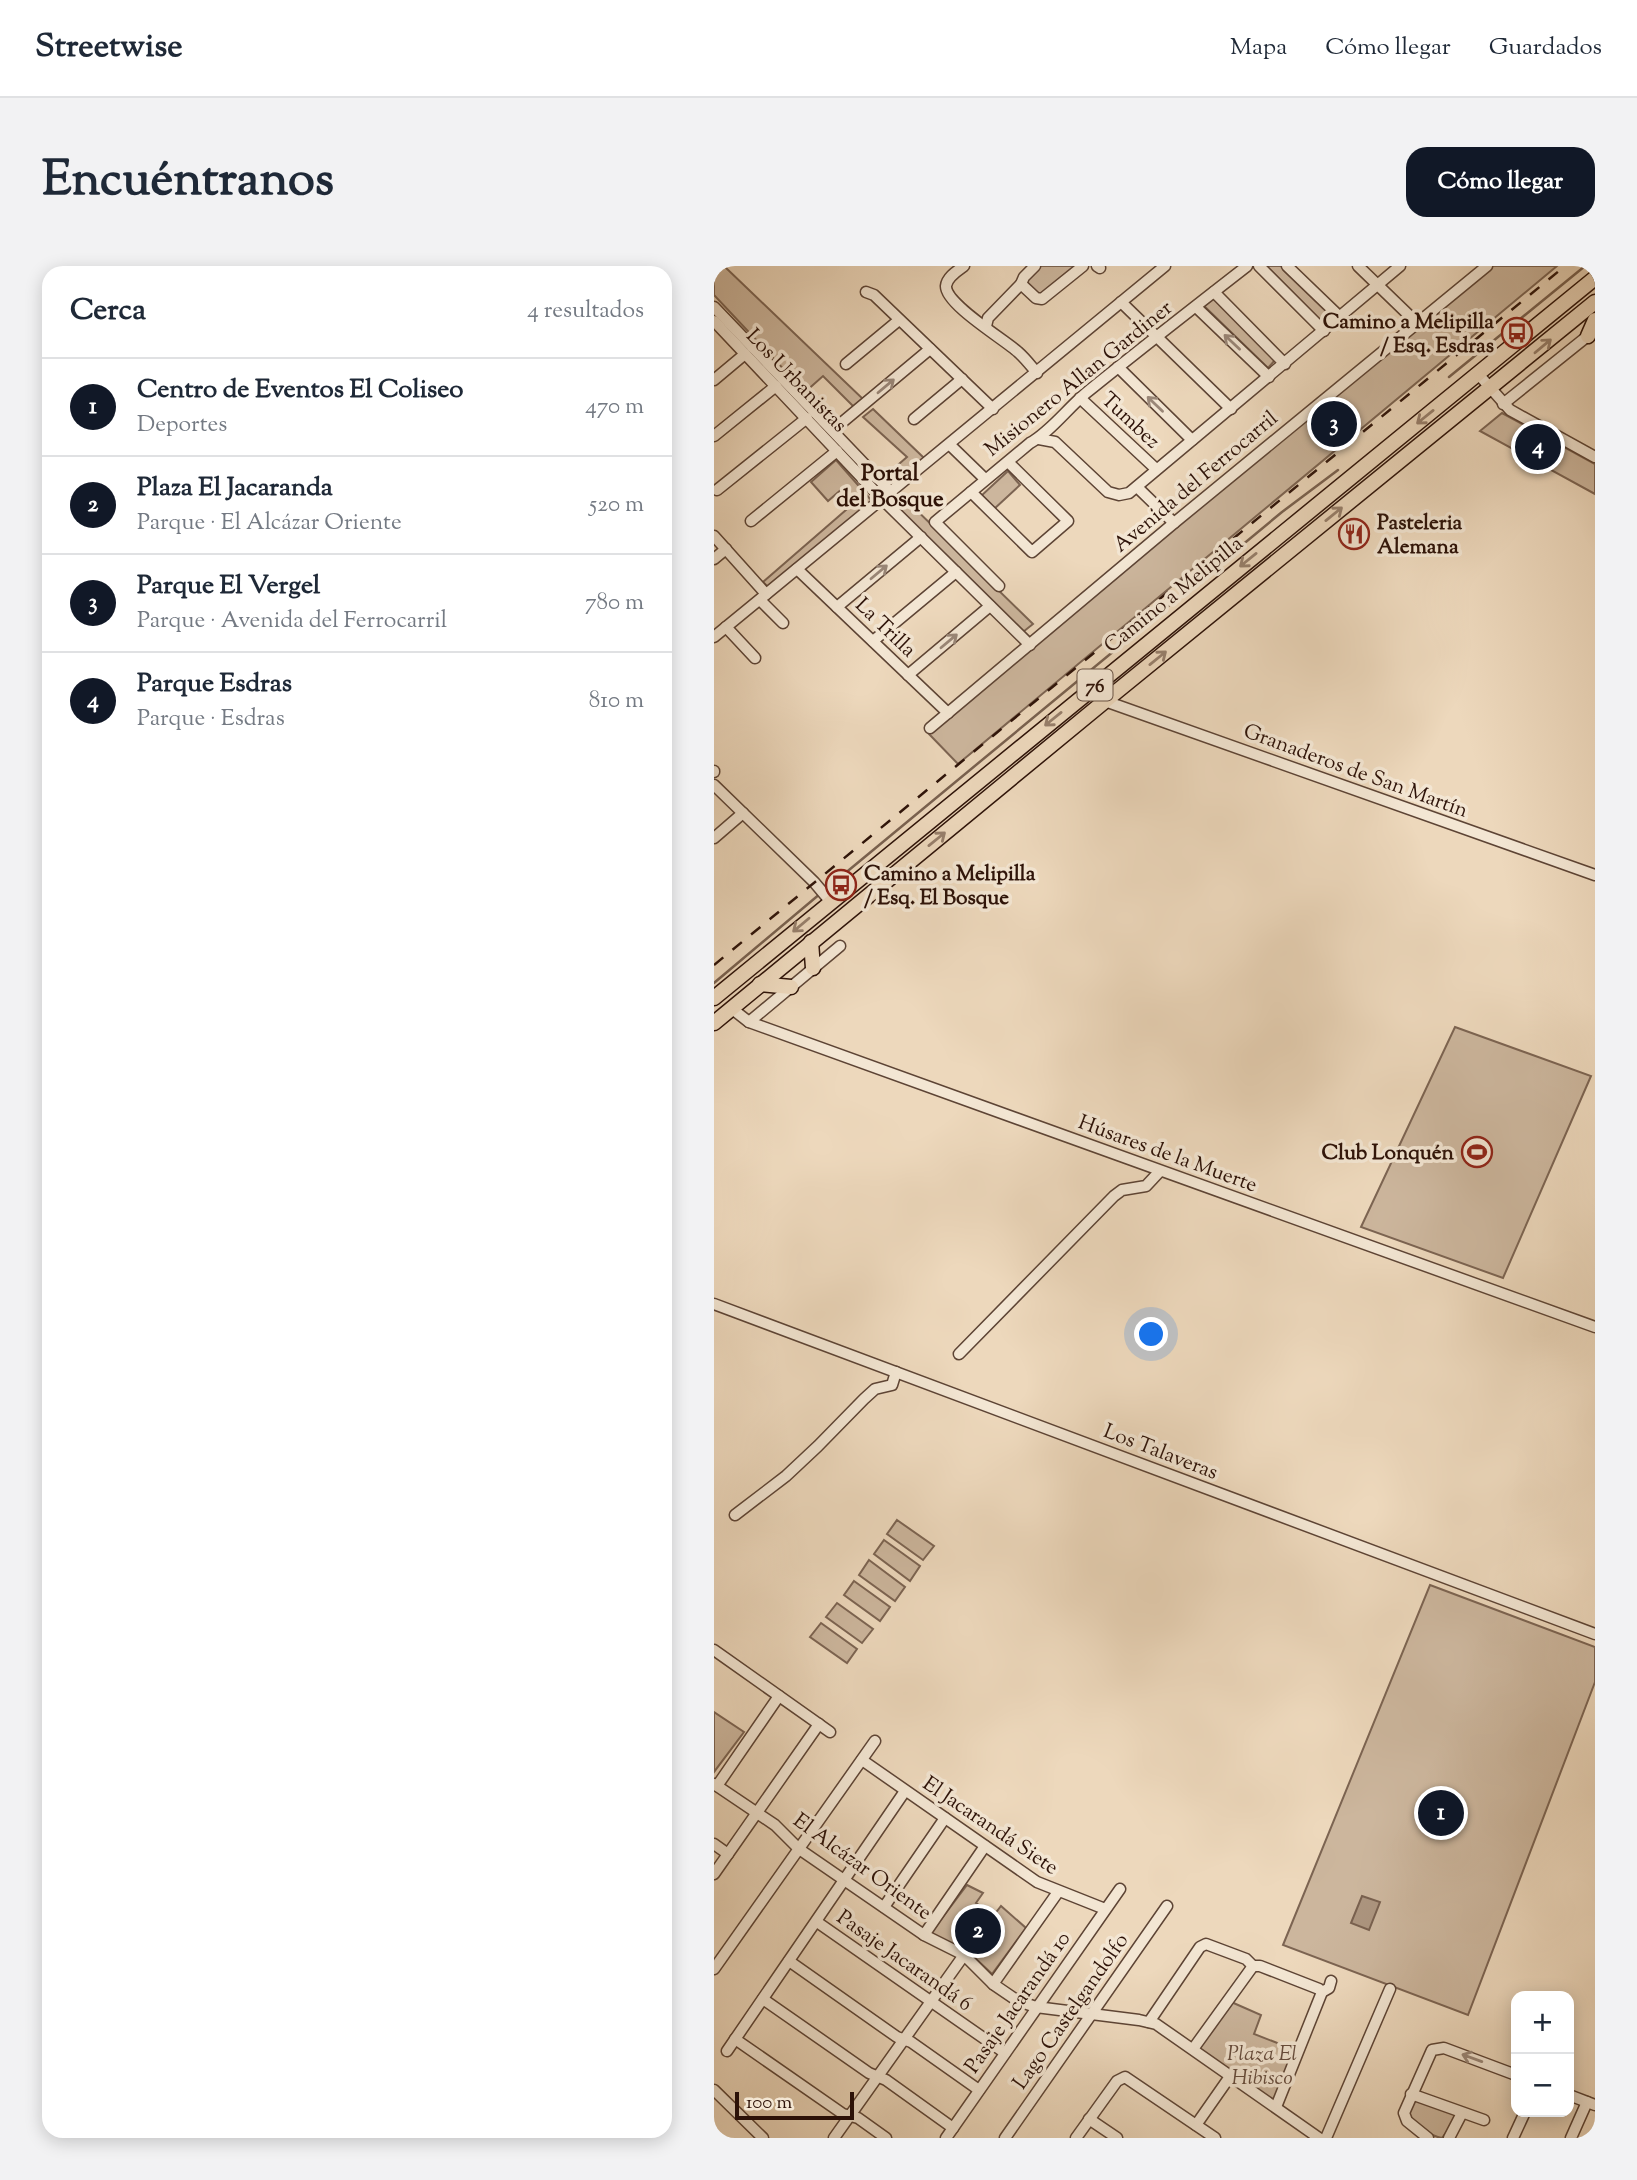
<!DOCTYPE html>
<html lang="es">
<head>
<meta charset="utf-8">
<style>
	body { margin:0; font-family:"Sorts Mill Goudy",serif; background:#f2f2f3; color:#1f2937 }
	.controls { position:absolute; right:21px; bottom:21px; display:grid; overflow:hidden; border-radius:14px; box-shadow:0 4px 18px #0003 }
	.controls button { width:63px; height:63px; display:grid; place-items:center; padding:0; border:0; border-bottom:2px solid #e0e1e3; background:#fff; color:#1f2937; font:35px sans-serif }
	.scale { position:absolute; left:21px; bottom:18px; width:119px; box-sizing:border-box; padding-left:7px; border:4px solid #2d1208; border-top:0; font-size:19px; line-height:24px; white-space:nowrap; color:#2d1208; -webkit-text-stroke:5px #f3e6d3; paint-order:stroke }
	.you { position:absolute; left:438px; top:1069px; width:24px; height:24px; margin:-18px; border:5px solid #fff; border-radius:50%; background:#1a73e8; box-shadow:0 0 0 10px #1a73e833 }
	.badge { display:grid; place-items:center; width:46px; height:46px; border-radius:50%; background:#111827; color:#fff; font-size:23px; font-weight:700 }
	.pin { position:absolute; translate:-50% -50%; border:4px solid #fff; box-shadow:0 2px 7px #0006 }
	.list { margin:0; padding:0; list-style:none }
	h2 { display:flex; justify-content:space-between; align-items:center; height:91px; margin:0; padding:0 28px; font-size:30px }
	h2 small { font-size:23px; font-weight:400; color:#747a83 }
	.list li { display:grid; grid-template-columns:46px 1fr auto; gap:21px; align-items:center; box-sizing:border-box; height:98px; padding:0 28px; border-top:2px solid #e0e1e3 }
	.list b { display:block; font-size:26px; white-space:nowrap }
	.list p { margin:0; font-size:23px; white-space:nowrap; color:#747a83 }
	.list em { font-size:23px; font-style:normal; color:#747a83 }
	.map { position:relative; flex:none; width:881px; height:1872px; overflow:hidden; border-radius:21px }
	header { display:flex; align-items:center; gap:42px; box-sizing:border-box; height:98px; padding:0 35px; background:#fff; border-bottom:2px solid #e0e1e3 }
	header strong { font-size:33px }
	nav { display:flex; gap:38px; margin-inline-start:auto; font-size:24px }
	.intro { display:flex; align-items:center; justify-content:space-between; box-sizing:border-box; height:168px; padding:0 42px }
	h1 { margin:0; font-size:49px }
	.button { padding:18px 32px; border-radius:21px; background:#111827; color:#fff; font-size:24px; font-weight:700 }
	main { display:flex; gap:42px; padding:0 42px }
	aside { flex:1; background:#fff; border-radius:21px; box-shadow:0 4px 18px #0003 }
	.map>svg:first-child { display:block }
</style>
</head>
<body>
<header>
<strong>Streetwise</strong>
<nav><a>Mapa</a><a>Cómo llegar</a><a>Guardados</a></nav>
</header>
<div class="intro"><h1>Encuéntranos</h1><a class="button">Cómo llegar</a></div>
<main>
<aside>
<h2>Cerca<small>4 resultados</small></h2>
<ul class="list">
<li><span class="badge">1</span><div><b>Centro de Eventos El Coliseo</b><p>Deportes</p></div><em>470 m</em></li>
<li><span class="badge">2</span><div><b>Plaza El Jacaranda</b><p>Parque · El Alcázar Oriente</p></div><em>520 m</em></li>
<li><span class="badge">3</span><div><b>Parque El Vergel</b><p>Parque · Avenida del Ferrocarril</p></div><em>780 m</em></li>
<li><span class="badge">4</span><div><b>Parque Esdras</b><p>Parque · Esdras</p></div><em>810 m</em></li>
</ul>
</aside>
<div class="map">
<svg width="881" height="1872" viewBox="0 0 881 1872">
	<rect width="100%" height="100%" fill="#edd8bc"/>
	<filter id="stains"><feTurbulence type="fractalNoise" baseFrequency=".00286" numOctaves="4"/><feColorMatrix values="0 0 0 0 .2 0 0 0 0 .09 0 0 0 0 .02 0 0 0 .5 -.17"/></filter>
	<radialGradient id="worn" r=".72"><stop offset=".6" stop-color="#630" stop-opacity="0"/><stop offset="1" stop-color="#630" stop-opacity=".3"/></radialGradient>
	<g fill="#ccb69d" stroke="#7c6452" stroke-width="2">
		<polygon points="0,0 10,0 150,134 142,143 109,110 91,126 0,29"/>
		<polygon points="326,0 365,0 328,31 311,14"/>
		<polygon points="551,0 567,0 617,48 608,56"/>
		<polygon points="778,0 843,0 244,498 215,468 467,256"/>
		<polygon points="498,30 561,94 554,102 488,38"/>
		<polygon points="159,143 210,192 179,217 170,211 193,191 149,151"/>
		<polygon points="788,147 881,198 881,228 766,165"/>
		<polygon points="122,194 158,235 56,323 49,316 140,237 128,223 114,235 97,216"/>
		<polygon points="294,205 306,219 279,244 267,230"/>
		<polygon points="185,227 319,358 309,366 176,234"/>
		<polygon points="741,761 877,810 789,1012 647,961"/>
		<polygon points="183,1254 220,1280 209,1294 173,1268"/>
		<polygon points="170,1274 206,1300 196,1315 160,1288"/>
		<polygon points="155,1294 191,1321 181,1335 145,1309"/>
		<polygon points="140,1315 176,1341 166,1355 130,1329"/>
		<polygon points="716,1319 881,1381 881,1416 754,1749 569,1679"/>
		<polygon points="123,1337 159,1363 148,1377 112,1351"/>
		<polygon points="107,1357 143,1383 133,1397 96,1371"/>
		<polygon points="0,1446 30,1466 0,1506"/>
		<polygon points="253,1619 269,1627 262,1637 280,1649 287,1640 312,1662 278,1708 257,1688 216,1668"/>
		<polygon points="515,1735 547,1749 540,1768 584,1785 561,1838 482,1783"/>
		<path d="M700 1831 744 1848 737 1861 728 1872C717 1871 700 1857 694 1847Z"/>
	</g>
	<polygon fill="#ac957f" stroke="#79614f" stroke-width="2" points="648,1630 666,1636 655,1664 637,1657"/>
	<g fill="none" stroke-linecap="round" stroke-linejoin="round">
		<g stroke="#79614f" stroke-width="2.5">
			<polyline points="735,111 871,0"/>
			<polyline points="112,623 568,246 624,204"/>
			<polyline points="0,717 107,627"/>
		</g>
		<g stroke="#5d4435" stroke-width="13">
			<g id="minor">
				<path d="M250 0C243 5 233 11 232 20 231 38 291 74 304 86 311 92 317 100 323 107"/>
				<polyline points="383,0 386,2"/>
				<polyline points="545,0 610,65"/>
				<polyline points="573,0 626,51"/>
				<polyline points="644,0 703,57"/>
				<polyline points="307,18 322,32 328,33 369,0"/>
				<polyline points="152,26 160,29 279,143"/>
				<polyline points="500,26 571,98"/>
				<polyline points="407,36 517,143"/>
				<polyline points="0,41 177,226"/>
				<polyline points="482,41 555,111"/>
				<polyline points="0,55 168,233 316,379"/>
				<polyline points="272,60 274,52 307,18 310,11 321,0"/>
				<polyline points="132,98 185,54"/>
				<polyline points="404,101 478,174"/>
				<polyline points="765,109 796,144 881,191"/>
				<polyline points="0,114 31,88"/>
				<polyline points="366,132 442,203"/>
				<polyline points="789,138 880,65"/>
				<polyline points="200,153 248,113"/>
				<polyline points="119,164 216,83"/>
				<polyline points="0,170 62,120"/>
				<polyline points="325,173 341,176 394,226 405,229 415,227 686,0"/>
				<polyline points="236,179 271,213"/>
				<polyline points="423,221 460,257"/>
				<polyline points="3,224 93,152"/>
				<polyline points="257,226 318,286 354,255 294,196"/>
				<polyline points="37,255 123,185"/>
				<polyline points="0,270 52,328"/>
				<polyline points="0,293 12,283"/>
				<polyline points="83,303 234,447"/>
				<path d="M285 320 221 256 316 177C336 166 353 143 372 127 425 84 479 42 533 0"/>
				<polyline points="46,334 69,357"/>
				<polyline points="123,341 207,271"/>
				<polyline points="12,361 41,392"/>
				<polyline points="0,371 451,0"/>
				<polyline points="159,375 242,306"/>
				<polyline points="194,409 276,340"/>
				<polyline points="391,435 881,609"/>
				<polyline points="216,462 460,257 773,0"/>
				<polyline points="0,505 0,506"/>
				<polyline points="0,519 100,616 116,635"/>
				<polyline points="0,572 29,547"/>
				<polyline points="17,742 35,756 881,1061"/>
				<polyline points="35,756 126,680"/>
				<polyline points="0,1038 881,1368"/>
				<polyline points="245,1088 400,930 408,924 432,920 446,905"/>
				<polyline points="21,1249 72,1210 104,1180 150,1133 161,1123 178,1119 182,1106"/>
				<polyline points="0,1384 116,1466"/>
				<polyline points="148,1494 323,1616 391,1643"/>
				<polyline points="0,1518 61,1559 85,1583 210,1669 250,1689 279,1718 304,1735 322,1741 425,1754 442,1758 605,1872"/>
				<polyline points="3,1520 65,1430"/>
				<polyline points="0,1578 14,1588"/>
				<polyline points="0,1608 105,1458"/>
				<polyline points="170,1641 231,1552"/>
				<polyline points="103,1656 291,1787"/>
				<polyline points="210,1669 271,1580"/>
				<polyline points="75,1695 183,1771 197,1776 265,1824"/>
				<polyline points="0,1703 161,1475"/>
				<polyline points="279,1718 344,1626"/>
				<polyline points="49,1733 155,1807 172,1814 239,1862"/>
				<polyline points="435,1756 486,1681 492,1678 532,1693 539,1700 546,1700 605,1723 608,1726"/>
				<polyline points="21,1773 129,1848 144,1852 172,1872"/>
				<polyline points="479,1783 539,1700"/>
				<polyline points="13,1785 191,1525"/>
				<polyline points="0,1824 49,1872"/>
				<polyline points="697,1828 770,1854"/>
				<polyline points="855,1829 881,1839"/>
				<polyline points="562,1841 608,1726 615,1722 617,1715"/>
				<polyline points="375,1853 403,1872"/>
				<polyline points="482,1859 517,1809"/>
				<polyline points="120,1872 250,1689"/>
				<polyline points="232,1872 406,1623"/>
				<polyline points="291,1872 453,1640"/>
				<polyline points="362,1872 403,1815 411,1811 501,1872"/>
				<polyline points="612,1872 676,1723"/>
				<polyline points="714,1872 693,1855 690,1847 718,1784 730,1782 802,1809"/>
				<polyline points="735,1872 748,1847"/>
				<polyline points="799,1872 811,1846"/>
				<polyline points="857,1872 873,1836"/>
			</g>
		</g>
		<g stroke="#2d1208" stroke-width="17">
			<g id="major">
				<polyline points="874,70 881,54"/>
				<polyline points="97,676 99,702"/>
				<polyline points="46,718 77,721"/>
				<polyline points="0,732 881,12"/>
				<polyline points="0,757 391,435 881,36"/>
			</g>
		</g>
		<use href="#minor" stroke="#f3e6d3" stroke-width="10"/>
		<use href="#major" stroke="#edd8bc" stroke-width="14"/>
		<polyline stroke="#2d1208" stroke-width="2.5" stroke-dasharray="12 12" stroke-linecap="butt" points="0,699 851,0"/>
	</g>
	<defs><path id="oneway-shaft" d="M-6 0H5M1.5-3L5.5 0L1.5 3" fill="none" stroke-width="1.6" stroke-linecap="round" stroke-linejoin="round" transform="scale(1.75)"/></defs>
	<g stroke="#9a8778">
		<use href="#oneway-shaft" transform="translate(518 76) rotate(-137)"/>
		<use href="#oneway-shaft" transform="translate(172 120) rotate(-40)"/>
		<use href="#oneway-shaft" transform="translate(441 138) rotate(-136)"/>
		<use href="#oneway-shaft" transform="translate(165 306) rotate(-40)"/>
		<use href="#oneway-shaft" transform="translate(235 375) rotate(-40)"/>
		<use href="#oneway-shaft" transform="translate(758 1792) rotate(-160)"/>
	</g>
	<g stroke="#977f6b">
		<use href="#oneway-shaft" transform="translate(829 80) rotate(-40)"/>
		<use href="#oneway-shaft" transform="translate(711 151) rotate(141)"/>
		<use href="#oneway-shaft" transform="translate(620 248) rotate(-39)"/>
		<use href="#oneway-shaft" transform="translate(534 294) rotate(141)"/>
		<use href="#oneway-shaft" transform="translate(444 392) rotate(-39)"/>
		<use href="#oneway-shaft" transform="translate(339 453) rotate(141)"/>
		<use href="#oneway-shaft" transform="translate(223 573) rotate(-39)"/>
		<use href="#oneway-shaft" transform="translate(87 659) rotate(140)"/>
	</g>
	<defs>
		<g id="bus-ring" transform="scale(1.575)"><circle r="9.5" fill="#f3e6d3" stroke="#8f2418" stroke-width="1.5"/><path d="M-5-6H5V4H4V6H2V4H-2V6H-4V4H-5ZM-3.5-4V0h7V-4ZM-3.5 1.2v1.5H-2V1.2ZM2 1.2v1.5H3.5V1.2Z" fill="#8f2418"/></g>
		<g id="restaurant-ring" transform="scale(1.575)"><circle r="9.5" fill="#f3e6d3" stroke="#8f2418" stroke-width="1.5"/><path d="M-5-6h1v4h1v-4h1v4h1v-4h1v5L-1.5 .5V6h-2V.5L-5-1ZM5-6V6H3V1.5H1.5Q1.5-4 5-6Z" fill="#8f2418"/></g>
		<g id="stadium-ring" transform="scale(1.575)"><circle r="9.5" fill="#f3e6d3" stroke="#8f2418" stroke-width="1.5"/><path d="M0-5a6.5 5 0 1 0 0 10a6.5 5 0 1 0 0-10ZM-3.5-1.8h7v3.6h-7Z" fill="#8f2418"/></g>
	</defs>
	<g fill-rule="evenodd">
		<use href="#bus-ring" x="803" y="67"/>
		<use href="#restaurant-ring" x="640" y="268"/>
		<use href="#bus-ring" x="127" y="619"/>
		<use href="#stadium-ring" x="763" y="886"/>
	</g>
	<g text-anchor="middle" stroke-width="7" stroke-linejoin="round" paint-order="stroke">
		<rect fill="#f3e6d3" stroke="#685245" stroke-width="2" x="363.5" y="403.5" width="35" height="31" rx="5"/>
		<g font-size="19" font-weight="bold" fill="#2d1208">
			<text x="381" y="426">76</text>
		</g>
		<g font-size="21" font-weight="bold" fill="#2d1208" stroke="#f3e6d3" text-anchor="end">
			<text x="780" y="62">Camino a Melipilla<tspan x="780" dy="24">/ Esq. Esdras</tspan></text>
			<text x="663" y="263" text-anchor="start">Pasteleria<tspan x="663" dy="24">Alemana</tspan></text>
			<text x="150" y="614" text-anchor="start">Camino a Melipilla<tspan x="150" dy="24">/ Esq. El Bosque</tspan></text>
			<text x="740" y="893">Club Lonquén</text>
		</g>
		<g font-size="21" fill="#2d1208" stroke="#f3e6d3">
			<text transform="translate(364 112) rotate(-39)" y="7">Misionero Allan Gardiner</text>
			<text transform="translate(83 114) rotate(46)" y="7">Los Urbanistas</text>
			<text transform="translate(417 154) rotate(43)" y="7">Tumbez</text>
			<text transform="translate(481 215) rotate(-40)" y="7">Avenida del Ferrocarril</text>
			<text transform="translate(459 328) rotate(-39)" y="7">Camino a Melipilla</text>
			<text transform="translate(172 361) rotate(44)" y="7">La Trilla</text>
			<text transform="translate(642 504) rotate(20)" y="7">Granaderos de San Martín</text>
			<text transform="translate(454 887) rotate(20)" y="7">Húsares de la Muerte</text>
			<text transform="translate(447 1185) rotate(21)" y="7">Los Talaveras</text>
			<text transform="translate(277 1559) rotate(34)" y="7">El Jacarandá Siete</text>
			<text transform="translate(149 1600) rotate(36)" y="7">El Alcázar Oriente</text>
			<text transform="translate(191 1694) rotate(35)" y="7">Pasaje Jacarandá 6</text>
			<text transform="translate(303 1736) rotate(-55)" y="7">Pasaje Jacarandá 10</text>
			<text transform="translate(356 1745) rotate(-55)" y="7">Lago Castelgandolfo</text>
		</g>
		<g font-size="21" font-style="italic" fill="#654b3c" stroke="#f3e6d3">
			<text x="548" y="1794">Plaza El<tspan x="548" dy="24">Hibisco</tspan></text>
		</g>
		<g font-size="23" font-weight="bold" fill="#2d1208" stroke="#f3e6d3">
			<text x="176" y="214">Portal<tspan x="176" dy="26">del Bosque</tspan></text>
		</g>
	</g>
	<rect width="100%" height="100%" filter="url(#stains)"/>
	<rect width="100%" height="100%" fill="url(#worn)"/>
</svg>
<div class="controls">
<button>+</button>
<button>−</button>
</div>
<div class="scale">100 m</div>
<div class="you"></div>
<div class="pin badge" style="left:727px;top:1547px">1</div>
<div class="pin badge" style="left:264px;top:1665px">2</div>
<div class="pin badge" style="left:620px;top:158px">3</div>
<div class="pin badge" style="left:824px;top:181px">4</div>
</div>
</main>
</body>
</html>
